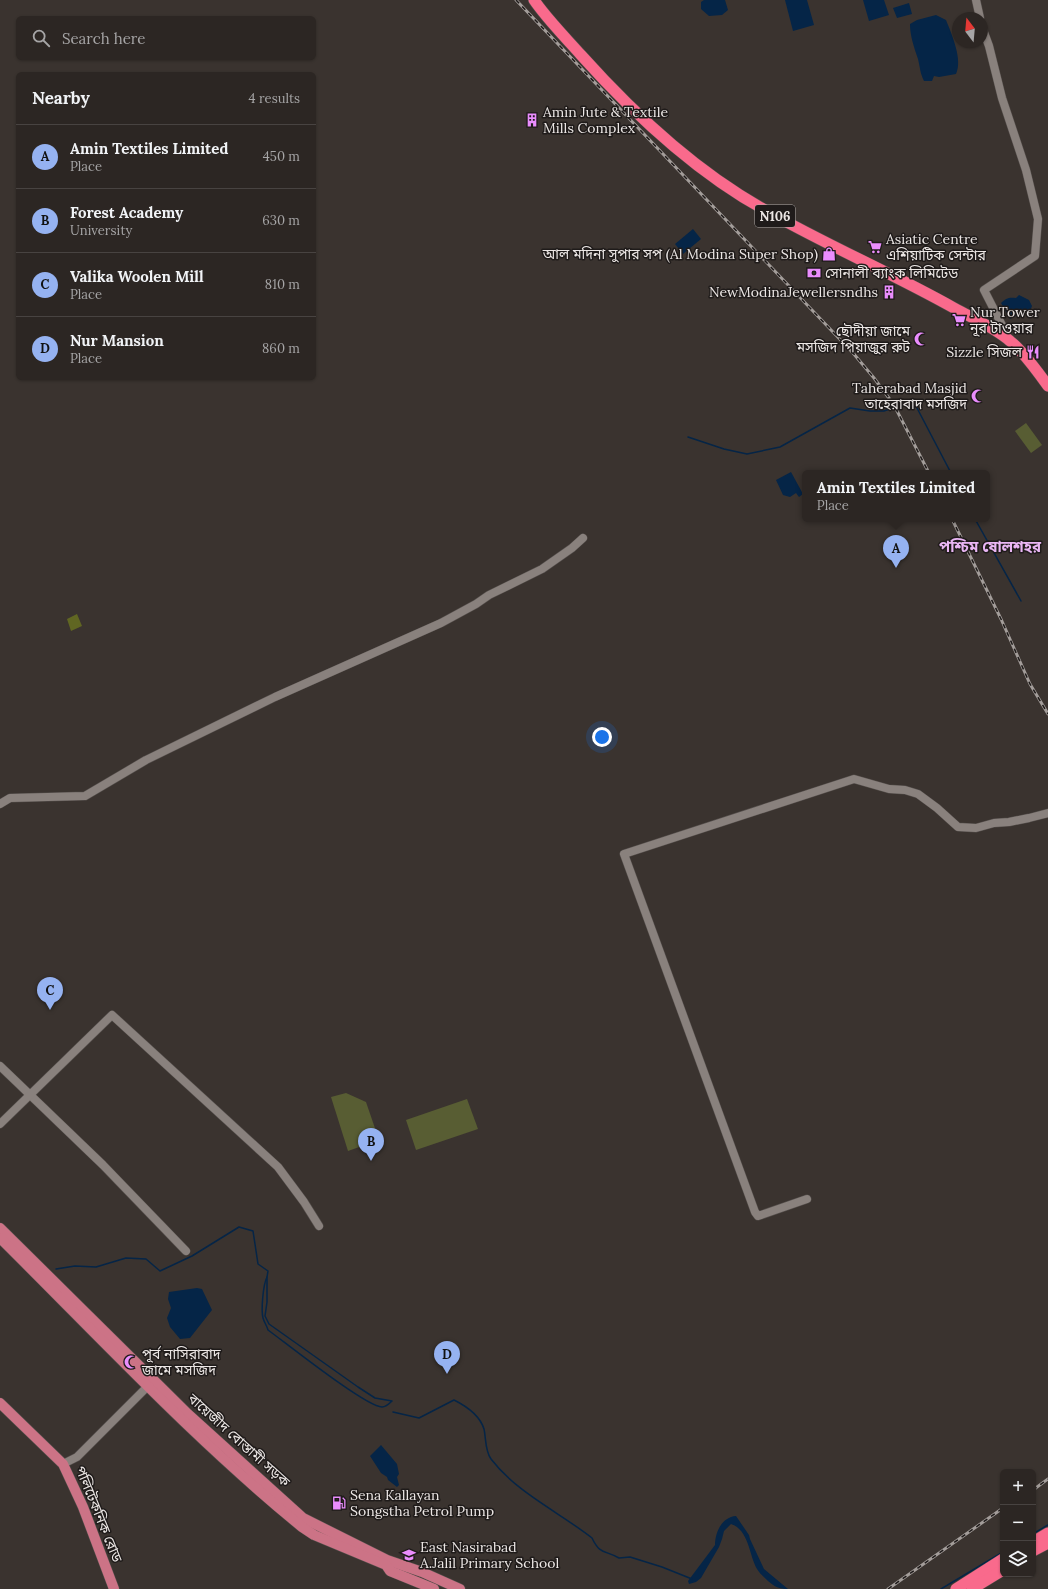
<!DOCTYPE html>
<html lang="en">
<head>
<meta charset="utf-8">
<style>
	body { margin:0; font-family:Lora,"Noto Sans Bengali",serif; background:#342e2b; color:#f1f3f6 }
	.controls { position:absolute; right:12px; bottom:12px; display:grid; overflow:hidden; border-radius:6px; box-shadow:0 1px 3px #0004 }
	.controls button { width:36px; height:36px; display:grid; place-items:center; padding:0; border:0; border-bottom:1px solid #484341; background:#2c2623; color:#f1f3f6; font:20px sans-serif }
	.compass { position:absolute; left:952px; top:12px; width:36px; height:36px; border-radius:50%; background:#2c2623; box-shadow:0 1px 3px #0004; rotate:344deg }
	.you { position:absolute; left:602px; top:737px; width:14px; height:14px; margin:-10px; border:3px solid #fff; border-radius:50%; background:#1a73e8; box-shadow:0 0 0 6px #1a73e833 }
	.badge { display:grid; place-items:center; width:26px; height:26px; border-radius:50%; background:#95b2f1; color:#111; font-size:13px; font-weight:700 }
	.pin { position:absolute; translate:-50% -33px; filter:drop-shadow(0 1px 2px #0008) }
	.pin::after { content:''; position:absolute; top:21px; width:14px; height:12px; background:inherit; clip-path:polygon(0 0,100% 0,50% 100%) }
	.popup { position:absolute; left:802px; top:470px; width:188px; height:52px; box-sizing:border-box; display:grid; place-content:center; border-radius:6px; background:#2c2623; filter:drop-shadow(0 1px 3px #0005); font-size:13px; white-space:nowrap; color:#a6a5a6 }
	.popup b { font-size:15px; color:#f1f3f6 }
	.popup::after { content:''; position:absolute; left:50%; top:100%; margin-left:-8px; border:8px solid transparent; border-top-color:#2c2623 }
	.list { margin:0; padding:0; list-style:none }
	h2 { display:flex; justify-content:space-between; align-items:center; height:52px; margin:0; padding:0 16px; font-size:17px }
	h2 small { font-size:13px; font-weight:400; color:#a6a5a6 }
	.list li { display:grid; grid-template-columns:26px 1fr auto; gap:12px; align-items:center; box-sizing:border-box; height:64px; padding:0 16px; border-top:1px solid #484341 }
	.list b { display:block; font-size:15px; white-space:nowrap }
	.list p { margin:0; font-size:13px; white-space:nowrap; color:#a6a5a6 }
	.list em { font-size:13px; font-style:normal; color:#a6a5a6 }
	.icon { flex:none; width:22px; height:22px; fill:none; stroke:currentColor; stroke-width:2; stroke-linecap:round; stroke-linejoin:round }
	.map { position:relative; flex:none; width:1048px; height:1589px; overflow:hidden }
	.search { position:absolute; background:#2c2623; box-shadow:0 1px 3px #0004; left:16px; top:16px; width:300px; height:44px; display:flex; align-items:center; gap:10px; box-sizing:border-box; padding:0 14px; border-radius:6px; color:#a6a5a6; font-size:15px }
	.panel { position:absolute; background:#2c2623; box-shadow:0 1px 3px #0004; left:16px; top:72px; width:300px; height:308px; border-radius:6px }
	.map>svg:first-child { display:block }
</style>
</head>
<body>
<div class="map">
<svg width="1048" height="1589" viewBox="0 0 1048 1589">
	<rect width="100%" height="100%" fill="#3a332f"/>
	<g fill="#585d33">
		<polygon points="1026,423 1042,445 1031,453 1015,431"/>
		<polygon points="346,1093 366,1102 379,1140 348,1151 331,1097"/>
		<polygon points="467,1099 478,1129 416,1150 406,1120"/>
	</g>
	<polygon fill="#606622" points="77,614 82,626 71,631 67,619"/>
	<g fill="#052547">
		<polygon points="704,0 725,0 728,10 722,15 709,16 701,9 701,2"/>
		<polygon points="785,0 807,0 814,25 793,31"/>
		<polygon points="863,0 884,0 889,15 869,21"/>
		<polygon points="909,3 912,14 897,18 893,8"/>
		<path d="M936 15 946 20C952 35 963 60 956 74L939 77 934 76 932 81H924C920 73 920 67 918 59 914 47 910 36 910 24L917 20Z"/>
		<polygon points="693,229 701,239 683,254 675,244"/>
		<path d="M1019 295 1029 300 1032 306 1030 311 1019 314 1010 319 1001 303C1006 298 1009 297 1016 298Z"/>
		<polygon points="791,472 803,494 799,497 796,493 790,497 783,495 776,480"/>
		<polygon points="197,1288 202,1289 212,1310 190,1338 180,1339 170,1327 167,1318 171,1308 168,1299 169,1292"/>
		<polygon points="381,1445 397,1464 399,1474 397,1477 399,1485 397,1487 388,1480 387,1477 381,1473 370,1456"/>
		<path d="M736 1516 749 1535 750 1539 764 1569 788 1589C779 1589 775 1587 768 1581 764 1577 760 1574 757 1569 749 1555 749 1530 731 1524L724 1531 722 1539 719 1547 701 1578 696 1582 689 1584 688 1581 715 1545C715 1532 722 1517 736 1516Z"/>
	</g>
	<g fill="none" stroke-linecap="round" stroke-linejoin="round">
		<g stroke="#052547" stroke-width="1.5">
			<polyline points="688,437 724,449 747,454 780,447 850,408 870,411 884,411 904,404 911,404 917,408 951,473"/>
			<polyline points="975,519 1021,601"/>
			<polyline points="56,1269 75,1266 96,1267 126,1258 146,1259 160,1271 192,1256 239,1227 253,1231 258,1264 268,1271 267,1277"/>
			<path d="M267 1277V1302L265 1316 269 1324 358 1387 375 1398 392 1401C389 1404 386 1407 382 1407 366 1407 286 1343 268 1330 267 1326 264 1322 263 1318 261 1310 263 1285 267 1277Z"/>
			<path d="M393 1412 419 1418 454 1400C466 1406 480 1416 484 1429 486 1438 485 1451 491 1459 517 1493 559 1512 592 1538 600 1555 605 1550 619 1558L630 1557 662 1567 692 1579"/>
			<polyline points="1033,1534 1048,1525"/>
			<polyline points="941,1589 1003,1552"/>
		</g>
		<g stroke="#56504d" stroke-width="9">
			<g id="minor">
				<polyline points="976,0 980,18"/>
				<polyline points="982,27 989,46 1002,98 1026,170 1038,219 1035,256 984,290 1005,331"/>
				<polyline points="0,804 10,798 85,796 146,760 275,697 441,623 476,604 489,595 542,569 572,548 583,538"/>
				<polyline points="0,1066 103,1165 186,1251"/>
				<polyline points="0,1124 112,1015 278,1167 304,1202 319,1226"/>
				<polyline points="807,1199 758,1216 755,1212 624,854 854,779 889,789 905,790 918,794 937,808 958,827 976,828 994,823 1009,822 1029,818 1048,813"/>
				<polyline points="63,1464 77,1457 147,1387"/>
			</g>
		</g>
		<g stroke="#56504d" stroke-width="11">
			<g id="major">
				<polyline points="0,1228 188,1414 303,1518 387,1560 422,1572 460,1589"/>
				<path d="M0 1238C99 1336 194 1439 302 1527L314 1535 386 1565 390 1571 434 1589"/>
				<polyline points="0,1403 63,1464 83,1507 114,1589"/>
			</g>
		</g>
		<g stroke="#56504d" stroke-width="12">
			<g id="highway">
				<path d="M534 0C547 19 565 37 581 55 633 113 696 172 765 210 826 245 892 273 954 308 972 318 994 327 1010 341 1023 351 1038 372 1048 386"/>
				<polyline points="1033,1542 1048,1533"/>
				<polyline points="1033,1551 1048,1543"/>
				<polyline points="956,1589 1003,1559"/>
				<polyline points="972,1589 1003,1570"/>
			</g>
		</g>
		<use href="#minor" stroke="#89817d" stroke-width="8"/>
		<use href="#major" stroke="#cc7386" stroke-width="10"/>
		<use href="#highway" stroke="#f96a8c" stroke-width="11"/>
		<g stroke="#a39d9a" stroke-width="3">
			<g id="rail">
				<polyline points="516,0 853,353 874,378 894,405 929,473"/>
				<polyline points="952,519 1001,619 1030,684 1048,714"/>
				<polyline points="1033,1490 1048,1479"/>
				<polyline points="888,1589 1003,1508"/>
			</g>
		</g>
		<use href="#rail" stroke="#1f1b1a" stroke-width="1.5" stroke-dasharray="4.5" stroke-linecap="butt"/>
	</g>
	<defs>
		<g id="building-bare" transform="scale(1.08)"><path d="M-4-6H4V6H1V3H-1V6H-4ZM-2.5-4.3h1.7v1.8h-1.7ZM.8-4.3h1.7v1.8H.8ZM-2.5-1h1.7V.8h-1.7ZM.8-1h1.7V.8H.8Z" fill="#ea8dfd" stroke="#1f1b1a" stroke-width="2.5" paint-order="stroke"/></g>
		<g id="supermarket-bare" transform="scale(1.08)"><path d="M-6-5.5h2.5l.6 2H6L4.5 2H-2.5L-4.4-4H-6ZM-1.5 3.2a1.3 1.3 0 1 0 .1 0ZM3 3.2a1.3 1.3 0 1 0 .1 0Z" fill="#ea8dfd" stroke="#1f1b1a" stroke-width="2.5" paint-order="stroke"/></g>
		<g id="shop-bare" transform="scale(1.08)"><path d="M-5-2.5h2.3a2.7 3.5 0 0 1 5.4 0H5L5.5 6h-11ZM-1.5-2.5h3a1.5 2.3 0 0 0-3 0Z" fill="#ea8dfd" stroke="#1f1b1a" stroke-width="2.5" paint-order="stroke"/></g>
		<g id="bank-bare" transform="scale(1.08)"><path d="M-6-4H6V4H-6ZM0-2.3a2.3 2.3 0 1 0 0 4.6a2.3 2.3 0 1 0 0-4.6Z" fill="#ea8dfd" stroke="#1f1b1a" stroke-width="2.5" paint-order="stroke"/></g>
		<g id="mosque-bare" transform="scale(1.08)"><path d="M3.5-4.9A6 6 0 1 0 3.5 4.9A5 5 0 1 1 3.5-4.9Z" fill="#ea8dfd" stroke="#1f1b1a" stroke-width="2.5" paint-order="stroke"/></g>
		<g id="restaurant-bare" transform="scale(1.08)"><path d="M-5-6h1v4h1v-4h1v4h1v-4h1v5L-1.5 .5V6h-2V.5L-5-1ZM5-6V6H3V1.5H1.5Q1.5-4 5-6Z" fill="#ea8dfd" stroke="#1f1b1a" stroke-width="2.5" paint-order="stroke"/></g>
		<g id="fuel-bare" transform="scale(1.08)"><path d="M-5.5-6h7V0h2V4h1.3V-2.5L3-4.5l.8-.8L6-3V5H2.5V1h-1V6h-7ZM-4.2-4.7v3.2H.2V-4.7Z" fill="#ea8dfd" stroke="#1f1b1a" stroke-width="2.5" paint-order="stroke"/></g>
		<g id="school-bare" transform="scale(1.08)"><path d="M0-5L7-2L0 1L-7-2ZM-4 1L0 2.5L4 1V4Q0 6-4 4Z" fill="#ea8dfd" stroke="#1f1b1a" stroke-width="2.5" paint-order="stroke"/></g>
	</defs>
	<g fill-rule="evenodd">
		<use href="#building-bare" x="532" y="120"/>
		<use href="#supermarket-bare" x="875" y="247"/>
		<use href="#shop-bare" x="829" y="254"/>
		<use href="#bank-bare" x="814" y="273"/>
		<use href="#building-bare" x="889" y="292"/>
		<use href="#supermarket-bare" x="959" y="320"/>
		<use href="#mosque-bare" x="921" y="339"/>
		<use href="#restaurant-bare" x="1033" y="352"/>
		<use href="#mosque-bare" x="978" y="396"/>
		<use href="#mosque-bare" x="131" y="1362"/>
		<use href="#fuel-bare" x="339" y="1503"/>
		<use href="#school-bare" x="409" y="1555"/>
	</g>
	<g text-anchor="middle" stroke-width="3" stroke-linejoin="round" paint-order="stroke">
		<rect fill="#1f1b1a" stroke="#aeaaa8" stroke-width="1" x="755" y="205" width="40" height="22" rx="3"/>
		<g font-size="13" font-weight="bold" fill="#ece7e5">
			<text x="775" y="221">N106</text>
		</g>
		<g font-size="14" fill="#ece7e5" stroke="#1f1b1a" text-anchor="start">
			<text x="543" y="117">Amin Jute &amp; Textile<tspan x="543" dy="16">Mills Complex</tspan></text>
			<text x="886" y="244">Asiatic Centre<tspan x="886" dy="16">এশিয়াটিক সেন্টার</tspan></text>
			<text x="818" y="259" text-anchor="end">আল মদিনা সুপার সপ (Al Modina Super Shop)</text>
			<text x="825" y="278">সোনালী ব্যাংক লিমিটেড</text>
			<text x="878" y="297" text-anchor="end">NewModinaJewellersndhs</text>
			<text x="970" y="317">Nur Tower<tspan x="970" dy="16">নূর টাওয়ার</tspan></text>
			<text x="910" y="336" text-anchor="end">ছৌদীয়া জামে<tspan x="910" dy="16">মসজিদ পিয়াজুর রুট</tspan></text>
			<text x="1022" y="357" text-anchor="end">Sizzle সিজল</text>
			<text x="967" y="393" text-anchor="end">Taherabad Masjid<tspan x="967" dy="16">তাহেরাবাদ মসজিদ</tspan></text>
			<text x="142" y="1359">পূর্ব নাসিরাবাদ<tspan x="142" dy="16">জামে মসজিদ</tspan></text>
			<text x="350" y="1500">Sena Kallayan<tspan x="350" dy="16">Songstha Petrol Pump</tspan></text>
			<text x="420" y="1552">East Nasirabad<tspan x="420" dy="16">A.Jalil Primary School</tspan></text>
		</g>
		<g font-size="14" fill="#ece7e5" stroke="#1f1b1a">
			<text transform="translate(239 1440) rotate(42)" y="5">বায়েজীদ বোস্তামী সড়ক</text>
			<text transform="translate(99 1514) rotate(68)" y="5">পলিটেকনিক রোড</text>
		</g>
		<g font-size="15" font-weight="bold" fill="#e9b6f4" stroke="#1f1b1a">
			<text x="990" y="552">পশ্চিম ষোলশহর</text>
		</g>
	</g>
</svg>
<div class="controls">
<button>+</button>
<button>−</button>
<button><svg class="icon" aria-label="layers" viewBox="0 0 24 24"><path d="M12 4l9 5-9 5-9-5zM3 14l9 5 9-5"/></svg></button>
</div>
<svg class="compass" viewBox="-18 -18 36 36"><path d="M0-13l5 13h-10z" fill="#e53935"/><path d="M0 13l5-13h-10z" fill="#a6a5a6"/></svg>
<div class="you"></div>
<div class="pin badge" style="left:896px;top:568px">A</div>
<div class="popup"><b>Amin Textiles Limited</b>Place</div>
<div class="pin badge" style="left:371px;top:1161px">B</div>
<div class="pin badge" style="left:50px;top:1010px">C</div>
<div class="pin badge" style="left:447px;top:1374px">D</div>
<div class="search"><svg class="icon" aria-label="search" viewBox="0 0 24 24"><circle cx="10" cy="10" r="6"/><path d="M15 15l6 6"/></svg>Search here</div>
<section class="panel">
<h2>Nearby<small>4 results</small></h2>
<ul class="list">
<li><span class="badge">A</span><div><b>Amin Textiles Limited</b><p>Place</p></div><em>450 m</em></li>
<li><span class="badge">B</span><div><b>Forest Academy</b><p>University</p></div><em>630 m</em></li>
<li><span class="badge">C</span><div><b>Valika Woolen Mill</b><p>Place</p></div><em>810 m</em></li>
<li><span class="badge">D</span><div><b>Nur Mansion</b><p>Place</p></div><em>860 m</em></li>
</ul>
</section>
</div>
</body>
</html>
